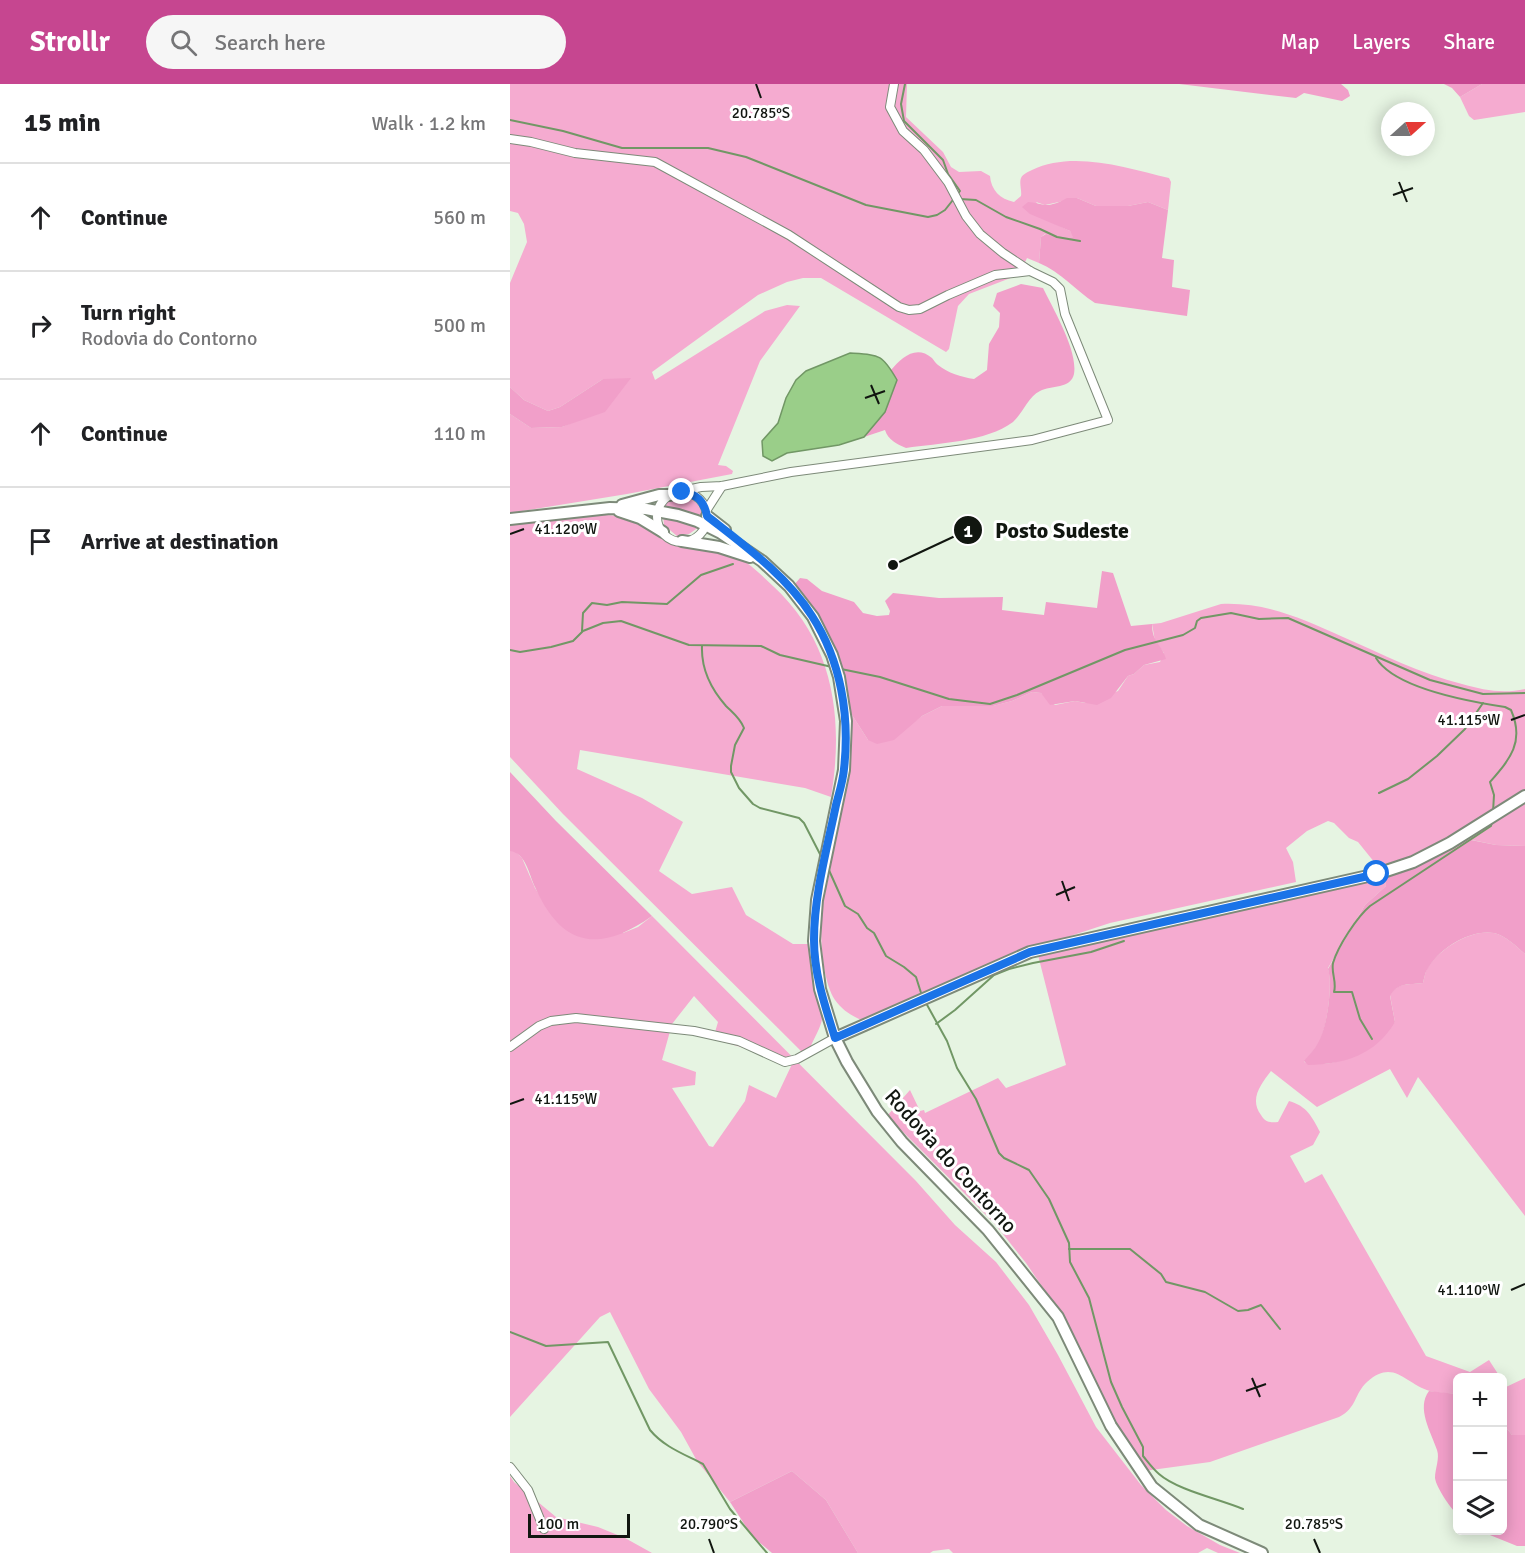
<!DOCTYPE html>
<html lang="en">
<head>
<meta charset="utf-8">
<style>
	body { margin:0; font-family:Signika,sans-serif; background:#f6f6f6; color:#202124 }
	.controls { position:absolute; right:18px; bottom:18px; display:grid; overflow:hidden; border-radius:9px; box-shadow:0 3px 15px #0003 }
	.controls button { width:54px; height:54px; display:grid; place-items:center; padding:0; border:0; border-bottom:2px solid #e0e0e0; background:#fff; color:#202124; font:30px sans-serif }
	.compass { position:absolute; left:871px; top:18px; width:54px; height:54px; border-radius:50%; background:#fff; box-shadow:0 3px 15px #0003; rotate:69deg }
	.scale { position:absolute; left:18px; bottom:15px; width:102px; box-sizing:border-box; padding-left:6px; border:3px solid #111610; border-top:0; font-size:16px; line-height:21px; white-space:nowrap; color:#111610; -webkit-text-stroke:4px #fff; paint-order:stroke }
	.stop { position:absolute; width:18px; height:18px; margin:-14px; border:4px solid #1a73e8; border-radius:50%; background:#fff }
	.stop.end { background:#1a73e8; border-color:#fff; box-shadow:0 2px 6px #0008 }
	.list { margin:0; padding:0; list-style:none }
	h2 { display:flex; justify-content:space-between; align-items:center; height:78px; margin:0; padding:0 24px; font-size:26px }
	h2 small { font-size:20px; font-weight:400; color:#757577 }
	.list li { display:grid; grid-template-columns:39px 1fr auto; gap:18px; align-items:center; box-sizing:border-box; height:108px; padding:0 24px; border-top:2px solid #e0e0e0 }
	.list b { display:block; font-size:22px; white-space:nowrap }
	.list p { margin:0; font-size:20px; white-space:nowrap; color:#757577 }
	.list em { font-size:20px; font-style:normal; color:#757577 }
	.icon { flex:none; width:33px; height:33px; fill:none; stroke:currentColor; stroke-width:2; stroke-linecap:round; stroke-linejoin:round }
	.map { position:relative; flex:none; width:1015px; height:1469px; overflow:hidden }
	header { display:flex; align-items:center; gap:36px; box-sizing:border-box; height:84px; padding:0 30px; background:#c64690; color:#fff }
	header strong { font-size:28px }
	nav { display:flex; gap:33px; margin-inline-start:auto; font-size:21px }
	.search { width:420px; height:54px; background:#f6f6f6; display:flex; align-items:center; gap:15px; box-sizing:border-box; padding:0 21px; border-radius:33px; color:#757577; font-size:22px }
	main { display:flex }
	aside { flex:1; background:#fff }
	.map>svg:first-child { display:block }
</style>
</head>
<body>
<header>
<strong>Strollr</strong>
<div class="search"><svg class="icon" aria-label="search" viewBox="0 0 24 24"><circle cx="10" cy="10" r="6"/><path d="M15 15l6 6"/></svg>Search here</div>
<nav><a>Map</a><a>Layers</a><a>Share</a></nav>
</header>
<main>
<aside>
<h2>15 min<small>Walk · 1.2 km</small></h2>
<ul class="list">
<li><svg class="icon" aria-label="ahead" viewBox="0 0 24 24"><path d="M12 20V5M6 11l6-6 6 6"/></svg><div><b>Continue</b></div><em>560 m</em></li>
<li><svg class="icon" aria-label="right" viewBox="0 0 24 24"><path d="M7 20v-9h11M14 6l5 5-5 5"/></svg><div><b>Turn right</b><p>Rodovia do Contorno</p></div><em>500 m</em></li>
<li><svg class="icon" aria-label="ahead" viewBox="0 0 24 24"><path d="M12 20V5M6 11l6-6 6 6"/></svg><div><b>Continue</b></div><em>110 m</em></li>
<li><svg class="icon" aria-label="arrive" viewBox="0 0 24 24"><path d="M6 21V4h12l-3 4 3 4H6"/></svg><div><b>Arrive at destination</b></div></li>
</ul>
</aside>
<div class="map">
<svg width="1015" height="1469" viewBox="0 0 1015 1469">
	<rect width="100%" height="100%" fill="#e6f4e2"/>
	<g fill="#f5abd0" fill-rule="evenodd">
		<path d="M0 0H397L396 33 433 68 441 83 449 88 471 87 480 92C481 106 490 115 504 118L511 112C512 107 509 99 511 94 513 90 518 88 522 86 563 66 617 84 659 94L661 98 658 126 638 118 618 122H586L567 114 535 121 526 118 543 139 560 147 564 153 558 155 535 150 531 153 529 179 517 174 512 185 503 193 459 210 448 222 439 265 436 268 311 194H293L277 198 248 211 142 288 145 296 255 227 277 221 290 222 250 277 208 381 216 382 223 387 222 390 117 410 0 429V330L21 344 52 343 71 335 93 295 50 323 38 327 14 316 0 303V199L17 158 14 140 8 129 0 127Z"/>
		<polygon points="972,0 1015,0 1015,28 964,36 959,32 950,13"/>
		<path d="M165 412C180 411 192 419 192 434L154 423 158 417Z"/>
		<path d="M95 431C109 432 122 432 134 441 142 448 150 455 160 459 174 464 191 462 206 465 213 466 220 470 227 473 241 480 251 491 263 502 324 558 334 635 321 713L295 704 70 666 67 685 132 714 173 738 149 787 182 810 222 803 236 831 283 860H301C304 880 314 915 312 935 310 948 297 964 298 974L53 730 0 673V440L70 432Z"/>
		<polygon points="153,431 189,443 179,450 167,452 154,441"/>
		<path d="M711 520C757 518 792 535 833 553 872 570 911 590 952 600 973 606 993 610 1015 605V707L944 755 896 778 869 784 848 758 839 754 824 739 818 737 797 747 776 764 783 778 786 798 600 839 527 863 354 937C343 933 332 926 325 916 311 895 309 843 313 818 315 804 321 791 321 777 323 727 331 674 337 623L358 656 397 643 412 632 432 622H483L502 617 522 608 531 609 545 621 565 617 575 619 608 607 618 592 624 590 634 581 650 578 654 569 645 557 642 540 651 539Z"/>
		<polygon points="1015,718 1015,762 986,761 957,755"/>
		<path d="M0 767H5L12 774 25 804 42 831 113 849 128 843 142 832 406 1097 445 1141 486 1178 519 1221 548 1271 586 1343 631 1401 656 1426 677 1442 710 1461 730 1469H708L697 1464 688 1469H443L439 1465 423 1467 420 1469H348L316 1416 282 1387 220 1418 187 1377 171 1348 139 1305 100 1228 90 1233 0 1333ZM184 912 208 938 203 955 283 978 266 1014 239 1001 235 1017 203 1063 199 1062 162 1004 185 1001 186 988 152 976 162 940Z"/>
		<path d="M874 791 876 802 855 821 818 884C823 901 817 943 809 959 805 965 799 972 794 978 833 988 858 960 885 938L880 911C888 898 899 901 913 899 914 895 915 889 917 885 929 865 960 845 984 849 995 851 1007 863 1015 870V1132L908 993 897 1014 880 985 807 1023 761 987C751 1000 739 1015 751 1031 755 1038 760 1039 768 1038L779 1017C797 1022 802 1033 810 1048L803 1061 780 1072 795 1099 812 1090 916 1272 960 1288 979 1276 990 1293 948 1294 947 1310C939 1309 928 1309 920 1307 895 1300 884 1274 857 1298 844 1310 847 1324 829 1333L700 1378 634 1387 619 1366 544 1220 516 1179 485 1140 377 1032 400 1006 410 1027 414 1026 415 1029 488 994 496 1004 556 981 528 871Z"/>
		<polygon points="1015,1294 1015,1351 1002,1351 993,1340 992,1297 996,1303"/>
		<polygon points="0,1392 4,1398 46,1433 88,1443 115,1454 142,1469 0,1469"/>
	</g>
	<g fill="#f19fc9">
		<polygon points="669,0 831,0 838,6 840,12 832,17 794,9 786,14"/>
		<polygon points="934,0 972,0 950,13 942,4"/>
		<path d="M557 114H567L586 122H618L638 118 658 126 652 174 664 176 662 203 680 206 677 232 585 219C565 206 551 188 529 179L531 153 536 150 558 155 563 153 560 147 520 130 512 123 518 118C526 118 535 123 543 120 548 119 553 116 557 114Z"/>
		<path d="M511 200 533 204C543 225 568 266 564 290 561 305 541 301 530 307 518 313 513 329 503 338 476 358 429 359 396 364 387 360 378 356 375 346L354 353 375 328 387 296 381 286C391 274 406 260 422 274 424 276 425 279 428 281 438 289 451 293 464 295L477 286 479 260 489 243 490 229 483 222 487 209Z"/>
		<polygon points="121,294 95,328 52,343 21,344 0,330 0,303 14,316 38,327 50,323 93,295"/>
		<path d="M592 487 603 489 621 542 642 540C642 559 652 560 656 575L634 581 624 590 618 592 601 614 587 621 565 617 540 621 531 609 522 608 502 617 483 622H432L412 632 384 656 367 660 358 656 337 623 333 602 284 501 290 494 297 495 312 507 344 518 353 529 367 532 379 531 380 527 375 517 383 509 429 514 493 513 492 526 534 531 536 518 587 524Z"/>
		<path d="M0 688 46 737 142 832C90 869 52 864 25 803 19 791 16 769 0 767Z"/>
		<path d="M956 755 986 761 1015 762V870C1007 863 995 851 984 849 960 845 928 865 917 886 915 889 914 895 913 899 899 901 888 898 880 912L885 938C865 971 836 980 798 981L794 977C798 972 805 965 808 959 817 944 823 901 818 885L855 821 876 802 874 791 914 779Z"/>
		<path d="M919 1307 947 1310V1430C941 1425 926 1403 925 1394 925 1385 930 1374 927 1366 921 1348 906 1324 919 1307Z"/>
		<polygon points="993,1340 1002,1351 1015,1351 1015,1462 1007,1462 970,1447 992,1446"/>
		<polygon points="282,1387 316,1416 348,1469 262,1469 242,1452 220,1418"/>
	</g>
	<path fill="#9ace89" stroke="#719765" stroke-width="1.5" d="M340 269C370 271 372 270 387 296L375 328 354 353 329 361 277 369 262 377 253 372 252 357 268 339 276 314 286 296 296 287Z"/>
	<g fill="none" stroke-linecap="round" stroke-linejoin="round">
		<g stroke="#719765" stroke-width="2">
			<polyline points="0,36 53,47 112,64 198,64 236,73 356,121 418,133 427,131 435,126 450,107 438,90 433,76 394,37 391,20 395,0"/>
			<polyline points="450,115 466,116 496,133 530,145 547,153 570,157"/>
			<polyline points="72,547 73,529 82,519 97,521 112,518 157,520 191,491 223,480"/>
			<path d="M192 562C191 586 201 605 216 622 223 629 230 634 234 644L225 661 221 682V688L229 704 243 720 250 724 289 734 294 739 312 774"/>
			<polyline points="0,566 10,568 41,563 63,557 73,547 93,539 111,537 179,561 251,562 270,571 322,583"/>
			<path d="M866 574C885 605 962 618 995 623L1001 626C1015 658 1000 675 980 698L984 711 983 728"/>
			<polyline points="331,585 370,593 439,615 480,620 507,611 615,566 673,551 685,544 687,537 691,534 721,529 749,535 778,534 920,596 973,610 1015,609"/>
			<polyline points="869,709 898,695 927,672 955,645 973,619"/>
			<polyline points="318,784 335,822 348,830 357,844 364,849 376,872 394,883 406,893 412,912"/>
			<path d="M416 919 437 957 447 984 466 1015 489 1069 494 1074 519 1086 539 1115 559 1159 560 1178 579 1214 601 1298 612 1323 633 1363V1372C638 1378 643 1385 649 1390 667 1406 709 1415 733 1425"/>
			<polyline points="426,940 445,926 484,891 499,885 523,879 581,868 614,857"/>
			<path d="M862 955 850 935 842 908H824C827 898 821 889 823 879 828 862 847 833 860 822L981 742 982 737"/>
			<polyline points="559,1165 620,1165 651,1190 656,1198 695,1208 728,1227 738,1226 751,1221 770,1245"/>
			<path d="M0 1248 36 1262 98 1258 140 1346C154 1363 174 1370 193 1380L220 1425 257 1469"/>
		</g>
		<g stroke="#7d8a79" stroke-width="10">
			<g id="street">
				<polyline points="0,55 21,58 65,69 145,78 279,151 389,223 399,226 410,225 438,211 485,191 520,187"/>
				<polyline points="172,407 191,403 212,402 281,388 522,356 598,336 555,230 550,205 543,198 520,187 493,169 470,150 456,132 438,98 414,66 393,47 380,23 384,0"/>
				<circle cx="172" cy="433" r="25"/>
				<polyline points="196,427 212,402"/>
				<polyline points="0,963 29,942 41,937 66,934 184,947 229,957 275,978 287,975 325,954"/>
				<polyline points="0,1383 18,1406 34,1445"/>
			</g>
		</g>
		<g stroke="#7d8a79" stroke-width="14">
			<g id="secondary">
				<polyline points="112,421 149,411 160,411"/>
				<polyline points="109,427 130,434 153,448"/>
				<polyline points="197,432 215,446"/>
				<polyline points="0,435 100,424 136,425 168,431 187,437 211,449 252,477 279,502 303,533 322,571 329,593 336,637 334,686 307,816 304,857 310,905 325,954 337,978 367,1027 392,1058 478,1146 548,1233 601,1342 642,1403 689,1441 752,1469"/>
				<polyline points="172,457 209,463 240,473"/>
				<polyline points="325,954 520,868 867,790 903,778 940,759 1015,712"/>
			</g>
		</g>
		<use href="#street" stroke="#fff" stroke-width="8"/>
		<use href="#secondary" stroke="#fff" stroke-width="10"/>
	</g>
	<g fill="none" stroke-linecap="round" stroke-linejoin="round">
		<path stroke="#1a73e8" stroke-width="8" d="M172 408C187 410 194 417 197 432 234 461 277 492 302 532 331 577 340 632 334 685 333 697 329 709 326 721 317 765 304 811 304 856 304 890 315 922 325 954L520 868 867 790"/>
	</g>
	<path fill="none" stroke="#111610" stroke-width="2" d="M246 0 251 14M889 98 897 118M883 111 903 104M361 301 369 320M355 314 375 307M0 450 14 445M1001 636 1015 631M552 797 559 817M546 811 565 803M0 1020 14 1015M1001 1206 1015 1200M742 1294 750 1313M736 1307 756 1300M199 1455 204 1469M804 1455 810 1469"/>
	<g text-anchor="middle" stroke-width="6" stroke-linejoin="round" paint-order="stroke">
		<g font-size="21" fill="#111610" stroke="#fff">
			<text transform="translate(441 1077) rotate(48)" y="7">Rodovia do Contorno</text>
		</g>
	</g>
	<g font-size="15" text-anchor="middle" fill="#111610" stroke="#fff" stroke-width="6" stroke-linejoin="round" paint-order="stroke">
		<text x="251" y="34">20.785°S</text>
		<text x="56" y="450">41.120°W</text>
		<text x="959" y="641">41.115°W</text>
		<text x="56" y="1020">41.115°W</text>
		<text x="959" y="1211">41.110°W</text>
		<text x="199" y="1445">20.790°S</text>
		<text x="804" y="1445">20.785°S</text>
	</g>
	<path fill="none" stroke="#111610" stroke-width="2" d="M383 481L458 446"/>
	<g fill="#111610" stroke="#fff" stroke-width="2">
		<circle cx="383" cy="481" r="6"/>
		<circle cx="458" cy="446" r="15"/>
	</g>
	<g font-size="18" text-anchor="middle" font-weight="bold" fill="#fff">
		<text x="458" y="453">1</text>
	</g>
	<g font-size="22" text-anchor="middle" font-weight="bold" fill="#111610" stroke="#fff" stroke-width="6" stroke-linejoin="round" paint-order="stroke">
		<text x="552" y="454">Posto Sudeste</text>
	</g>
</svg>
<div class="controls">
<button>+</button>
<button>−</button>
<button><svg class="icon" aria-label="layers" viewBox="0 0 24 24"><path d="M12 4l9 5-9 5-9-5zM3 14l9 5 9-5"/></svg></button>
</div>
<svg class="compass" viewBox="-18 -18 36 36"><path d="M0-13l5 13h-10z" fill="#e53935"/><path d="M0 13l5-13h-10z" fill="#757577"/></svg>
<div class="scale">100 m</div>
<div class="stop" style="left:867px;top:790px"></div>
<div class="stop end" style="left:172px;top:408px"></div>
</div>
</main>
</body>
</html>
